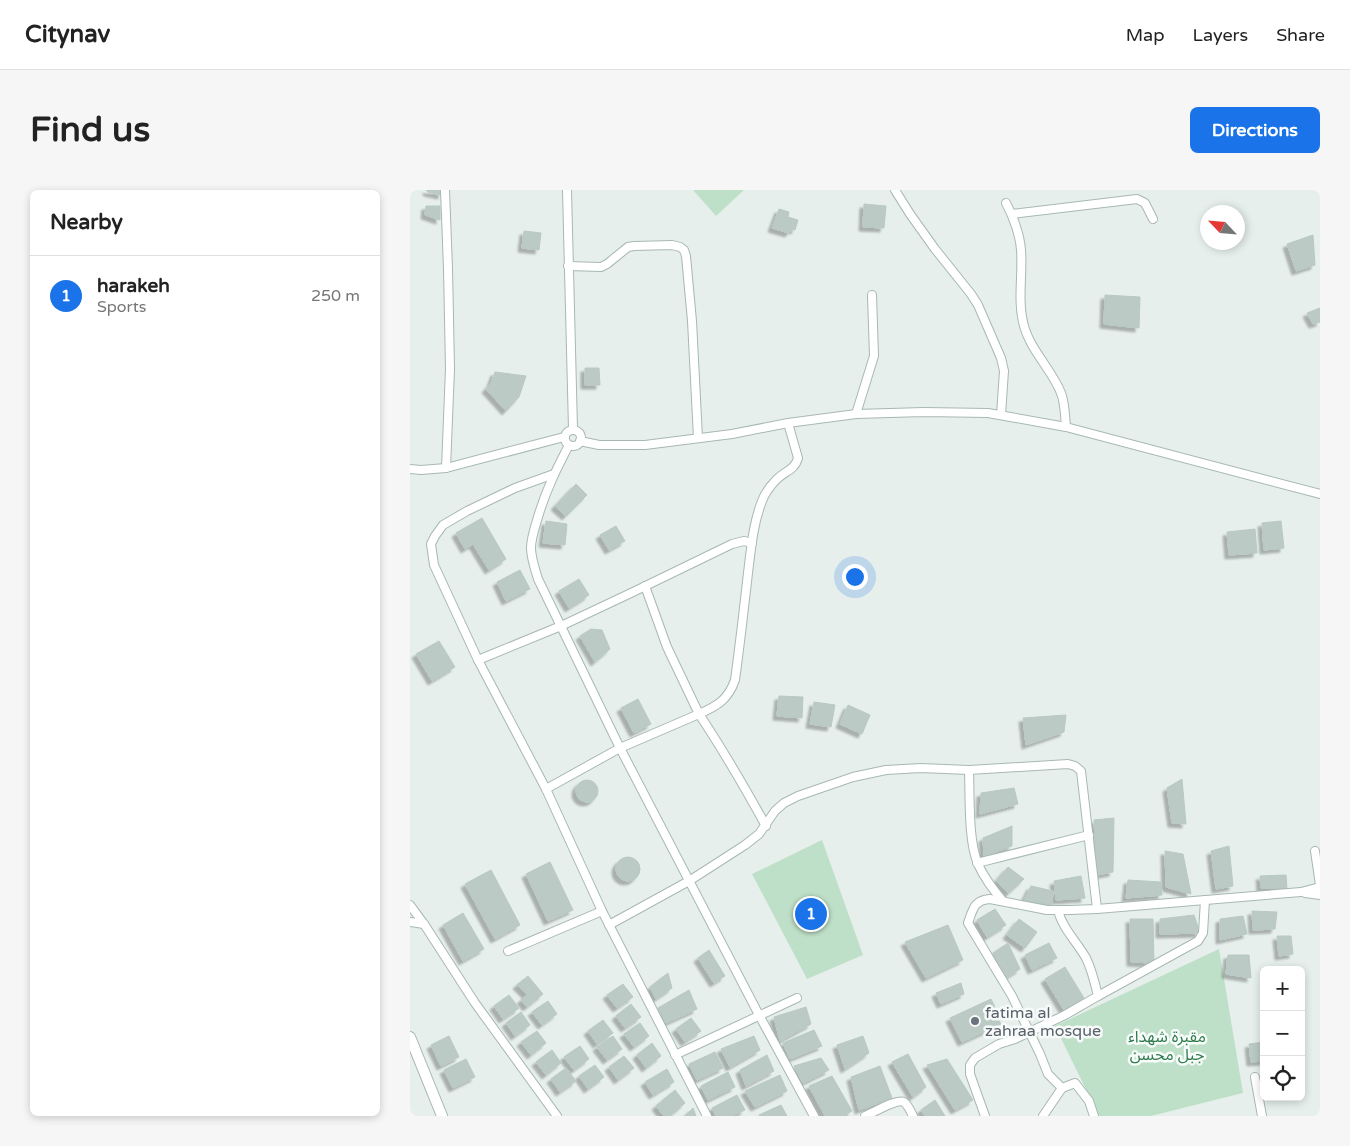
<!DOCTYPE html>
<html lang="en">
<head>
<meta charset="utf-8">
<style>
	body { margin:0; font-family:"Varela Round","Noto Sans Arabic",sans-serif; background:#f6f6f6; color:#222 }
	.controls { position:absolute; right:15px; bottom:15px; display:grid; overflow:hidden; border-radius:8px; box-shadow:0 2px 8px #0003 }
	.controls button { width:45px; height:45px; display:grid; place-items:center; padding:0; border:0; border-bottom:1px solid #e0e0e0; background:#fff; color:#222; font:25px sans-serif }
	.compass { position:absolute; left:790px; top:15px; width:45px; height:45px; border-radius:50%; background:#fff; box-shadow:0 2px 8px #0003; rotate:296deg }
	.you { position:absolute; left:444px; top:386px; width:18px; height:18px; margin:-12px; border:4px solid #fff; border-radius:50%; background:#1a73e8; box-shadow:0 0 0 8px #1a73e833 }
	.badge { display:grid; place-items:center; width:32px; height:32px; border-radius:50%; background:#1a73e8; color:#fff; font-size:16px; font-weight:700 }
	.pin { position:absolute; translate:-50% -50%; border:2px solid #fff; box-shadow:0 1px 5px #0006 }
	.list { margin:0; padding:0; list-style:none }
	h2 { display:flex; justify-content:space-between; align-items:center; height:65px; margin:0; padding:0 20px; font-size:21px }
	h2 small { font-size:16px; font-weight:400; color:#767676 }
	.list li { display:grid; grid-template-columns:32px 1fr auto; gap:15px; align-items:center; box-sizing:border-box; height:80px; padding:0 20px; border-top:1px solid #e0e0e0 }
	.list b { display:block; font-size:19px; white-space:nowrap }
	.list p { margin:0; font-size:16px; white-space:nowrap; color:#767676 }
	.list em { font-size:16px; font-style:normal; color:#767676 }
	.icon { flex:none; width:28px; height:28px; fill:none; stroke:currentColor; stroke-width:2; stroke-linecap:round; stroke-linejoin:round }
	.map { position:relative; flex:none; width:910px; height:926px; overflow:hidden; border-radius:8px }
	header { display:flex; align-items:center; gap:30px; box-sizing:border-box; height:70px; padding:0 25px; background:#fff; border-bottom:1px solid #e0e0e0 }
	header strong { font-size:24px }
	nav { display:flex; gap:28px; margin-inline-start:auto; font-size:18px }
	.intro { display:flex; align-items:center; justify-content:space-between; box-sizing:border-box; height:120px; padding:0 30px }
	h1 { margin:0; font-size:35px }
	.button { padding:12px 22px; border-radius:8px; background:#1a73e8; color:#fff; font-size:18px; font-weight:700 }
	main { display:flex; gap:30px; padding:0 30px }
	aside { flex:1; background:#fff; border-radius:8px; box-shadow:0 2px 8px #0003 }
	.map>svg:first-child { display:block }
</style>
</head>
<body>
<header>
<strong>Citynav</strong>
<nav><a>Map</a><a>Layers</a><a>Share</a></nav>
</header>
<div class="intro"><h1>Find us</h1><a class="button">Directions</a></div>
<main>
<aside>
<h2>Nearby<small></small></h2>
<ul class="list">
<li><span class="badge">1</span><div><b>harakeh</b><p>Sports</p></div><em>250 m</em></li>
</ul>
</aside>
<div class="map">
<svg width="910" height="926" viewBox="0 0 910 926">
	<defs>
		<filter id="shadow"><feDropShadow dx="-4" dy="4" stdDeviation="1" flood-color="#0004"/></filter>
	</defs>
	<rect width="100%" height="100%" fill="#e6efeb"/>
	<g fill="#bfe0c8">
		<polygon points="283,0 334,0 306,26"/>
		<polygon points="412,650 453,765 397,789 342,684"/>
		<polygon points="809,759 833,903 741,926 689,926 645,836"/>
	</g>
	<g fill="#bbcac4" stroke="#b8c9c2" filter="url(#shadow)">
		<polygon points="16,0 32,0 32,5 18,2"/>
		<polygon points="454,14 476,16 474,38 453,37"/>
		<polygon points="16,16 30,16 30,30 15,25"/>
		<polygon points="369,19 379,22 378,27 388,30 385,40 382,39 379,43 362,38"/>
		<polygon points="114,41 131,43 129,60 112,58"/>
		<polygon points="903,45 905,75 886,81 877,54"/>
		<polygon points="695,105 730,107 729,138 694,134"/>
		<polygon points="910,118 910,132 903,134 897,123"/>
		<polygon points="175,178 189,178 190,195 175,195"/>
		<polygon points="85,182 116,186 109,207 96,221 76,199 81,193"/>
		<polygon points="166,294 177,305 156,326 145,316"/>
		<polygon points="72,328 96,369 79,380 63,354 55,359 46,343"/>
		<polygon points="136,331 157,334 155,355 133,353"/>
		<polygon points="871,331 874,358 854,360 852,333"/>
		<polygon points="206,336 215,351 199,360 190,345"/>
		<polygon points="845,339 847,363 819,365 817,342"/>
		<polygon points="110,380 120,399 96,411 87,392"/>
		<polygon points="169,389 179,405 159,418 149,401"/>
		<polygon points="181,439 192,440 200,459 185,472 170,446"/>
		<polygon points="29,451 45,477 22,491 6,464"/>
		<polygon points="369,506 393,507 392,528 367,526"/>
		<polygon points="228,509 241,534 224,543 211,518"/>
		<polygon points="404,512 425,515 421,537 400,534"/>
		<polygon points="438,515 460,525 452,544 430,534"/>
		<polygon points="656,525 654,542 616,555 613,528"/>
		<polygon points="772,589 776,634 762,633 757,598"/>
		<circle cx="177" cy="601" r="11"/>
		<polygon points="604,598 608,614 570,624 571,603"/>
		<polygon points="704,628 703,682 687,685 684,630"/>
		<polygon points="602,636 602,656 574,666 573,648"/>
		<polygon points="819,656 823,696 806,699 801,661"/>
		<polygon points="755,661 773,664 781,704 756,697"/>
		<circle cx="218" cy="679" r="12"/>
		<polygon points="140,672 163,720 138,731 116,684"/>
		<polygon points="598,677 614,689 599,703 586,691"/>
		<polygon points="81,680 110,735 85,749 55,694"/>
		<polygon points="876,685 877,699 851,698 850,686"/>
		<polygon points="671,686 675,708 646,710 644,691"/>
		<polygon points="718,690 751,692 752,705 716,708"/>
		<polygon points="621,696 643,701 642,716 614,710"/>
		<polygon points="585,719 596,735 577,747 567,730"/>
		<polygon points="842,721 867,722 865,739 843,740"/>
		<polygon points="53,723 74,759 53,771 33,735"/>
		<polygon points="784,725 790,743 750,744 750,729"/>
		<polygon points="833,726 837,744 810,750 810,729"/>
		<polygon points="609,729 627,742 615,758 597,745"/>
		<polygon points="720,729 743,729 744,773 721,772"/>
		<polygon points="538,735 553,770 516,788 495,752"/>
		<polygon points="867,746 881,746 883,764 869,766"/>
		<polygon points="598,753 610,779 594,789 583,763"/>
		<polygon points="639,753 647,768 622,780 615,765"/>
		<polygon points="299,760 315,786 304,793 288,768"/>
		<polygon points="818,765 839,765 841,788 816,784"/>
		<polygon points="655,777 674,808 654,820 635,789"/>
		<polygon points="258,783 262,798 246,809 240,797"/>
		<polygon points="118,786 133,804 117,817 111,810 117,805 107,795"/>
		<polygon points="551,793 554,804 531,814 526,803"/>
		<polygon points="213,794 223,807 207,818 197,805"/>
		<polygon points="279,800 287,819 256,833 248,818"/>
		<polygon points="99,805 109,818 93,829 84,816"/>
		<polygon points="581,809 585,817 583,820 591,834 552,852 540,828"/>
		<polygon points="138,811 147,824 132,835 122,822"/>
		<polygon points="221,814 231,827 215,838 206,826"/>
		<polygon points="396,817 401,834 370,851 364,827"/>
		<polygon points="111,822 120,835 105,846 96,833"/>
		<polygon points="281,828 291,841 275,852 266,839"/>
		<polygon points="193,830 203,843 187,854 178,841"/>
		<polygon points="230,833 239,846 224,857 214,844"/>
		<polygon points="404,840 412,856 380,869 373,853"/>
		<polygon points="127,841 136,853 121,865 111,852"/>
		<polygon points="39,846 49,867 31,876 21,855"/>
		<polygon points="203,846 212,859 197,870 187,857"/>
		<polygon points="344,846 350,860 320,877 311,859"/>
		<polygon points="453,846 459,863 435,879 427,855"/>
		<polygon points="854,852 854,871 841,872 839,854"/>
		<polygon points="242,853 251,866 236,878 227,865"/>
		<polygon points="170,856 179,869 164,880 154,867"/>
		<polygon points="142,860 151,873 136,885 126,872"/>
		<polygon points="305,862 313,878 287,890 279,874"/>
		<polygon points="498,864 516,897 503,907 482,872"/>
		<polygon points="357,865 364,881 336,896 330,880"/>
		<polygon points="214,866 224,878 208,890 199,877"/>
		<polygon points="411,868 419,880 393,893 384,876"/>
		<polygon points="56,869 65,887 43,898 34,880"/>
		<polygon points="537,869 563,910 545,920 517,875"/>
		<polygon points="185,875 194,887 178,899 169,886"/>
		<polygon points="470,876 482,908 449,920 441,887"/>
		<polygon points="156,878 166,891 150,902 141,889"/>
		<polygon points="257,879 264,892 243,905 235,892"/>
		<polygon points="318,882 325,897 298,910 291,896"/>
		<polygon points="370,885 377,901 345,917 335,901"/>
		<polygon points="422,886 442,921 434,926 415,926 399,896"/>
		<polygon points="265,900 275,913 260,926 254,926 246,916"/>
		<polygon points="327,905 335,920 322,926 306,926 302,918"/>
		<polygon points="525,910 535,926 515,926 511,920"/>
		<polygon points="371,915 377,926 350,926 349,925"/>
		<polygon points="283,918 286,926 275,926"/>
	</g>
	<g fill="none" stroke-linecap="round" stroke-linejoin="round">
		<g stroke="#a8b8b2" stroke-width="10">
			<g id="minor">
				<polyline points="35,0 38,78 40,179 36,278"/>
				<polyline points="157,0 163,239"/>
				<polyline points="485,0 500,24 525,59 561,104 568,115 591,168 594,181 591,225"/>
				<path d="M596 13C603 26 610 45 611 60 613 85 607 111 614 136 621 161 642 180 651 203 655 213 655 226 656 237"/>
				<polyline points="602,24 727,9 735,13 743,29"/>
				<polyline points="158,76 191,77 197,74 218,57 224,56 262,55 270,57 274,60 276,66 282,131 288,248"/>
				<polyline points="446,224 464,166 462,105"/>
				<circle cx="163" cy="248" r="8"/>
				<polyline points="170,251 189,255 235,255 322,244 378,233 446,224 514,222 578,223 656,237 910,304"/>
				<path d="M159 255C146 280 136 300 128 327 125 337 121 348 121 358 121 368 125 379 128 389L210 558 349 825 404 926"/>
				<polyline points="0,279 11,280 36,278 154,247"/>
				<polyline points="144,284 105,298 57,321 33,335 25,346 21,354 24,375 68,470 136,599 192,721 297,926"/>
				<polyline points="68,470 151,436 221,403 322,354 334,351 342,353"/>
				<path d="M559 580C560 607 558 651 568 674 574 688 583 699 592 710"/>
				<polyline points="136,599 210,558 289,524 257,457 235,396"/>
				<path d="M356 636C335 598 313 560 289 524 307 516 318 510 325 490 330 454 334 418 338 383 341 359 343 334 352 311 355 303 361 295 367 289 375 281 385 280 388 268L378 233"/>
				<polyline points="905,661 910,695"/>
				<polyline points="567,673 679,645"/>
				<polyline points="895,703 910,705"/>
				<polyline points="0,715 14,734 65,813 147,926"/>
				<polyline points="0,732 14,734"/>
				<polyline points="199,735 279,691 335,655 349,644 365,621 374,613 388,606 443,587 476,580 511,578 559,580 658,574 665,576 671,581 687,719"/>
				<polyline points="98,761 192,721"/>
				<polyline points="688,806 788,751 793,743 795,710"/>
				<polyline points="265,865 387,808"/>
				<polyline points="845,887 852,926"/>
				<path d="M455 926C463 923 487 908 494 912 498 915 501 922 503 926"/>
				<path d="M575 926 560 884V875L565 868 589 854 605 849 655 825 688 806C685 793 682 780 676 768 667 752 652 738 648 720"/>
				<polyline points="633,926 652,898"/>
				<path d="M684 926 679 911 665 893 652 898 638 884 630 864 602 806 558 733C563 719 564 710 580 709L637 720H660L687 719 891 702 910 697"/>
			</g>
		</g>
		<g stroke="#a8b8b2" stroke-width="12">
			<polyline id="tertiary" points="0,847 32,926"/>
		</g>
		<use href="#minor" stroke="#fff" stroke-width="8"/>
		<use href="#tertiary" stroke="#fff" stroke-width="10"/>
	</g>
	<circle fill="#6b7280" stroke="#f7fbf9" stroke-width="2" cx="565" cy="831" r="5"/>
	<g text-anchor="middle" stroke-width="5" stroke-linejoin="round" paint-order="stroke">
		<g font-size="16" fill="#5b616d" stroke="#f7fbf9" text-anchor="start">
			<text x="575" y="828">fatima al<tspan x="575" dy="18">zahraa mosque</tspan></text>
		</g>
		<g font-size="16" fill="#2d7a4b" stroke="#f7fbf9">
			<text x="757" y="852">مقبرة شهداء<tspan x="757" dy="18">جبل محسن</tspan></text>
		</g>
	</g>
</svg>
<div class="controls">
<button>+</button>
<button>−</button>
<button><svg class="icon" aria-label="locate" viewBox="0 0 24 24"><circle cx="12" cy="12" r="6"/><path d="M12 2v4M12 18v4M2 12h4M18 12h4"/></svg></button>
</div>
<svg class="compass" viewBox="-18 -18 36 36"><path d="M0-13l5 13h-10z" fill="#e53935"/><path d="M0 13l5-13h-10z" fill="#767676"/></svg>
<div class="you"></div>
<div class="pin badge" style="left:401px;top:724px">1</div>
</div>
</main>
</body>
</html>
